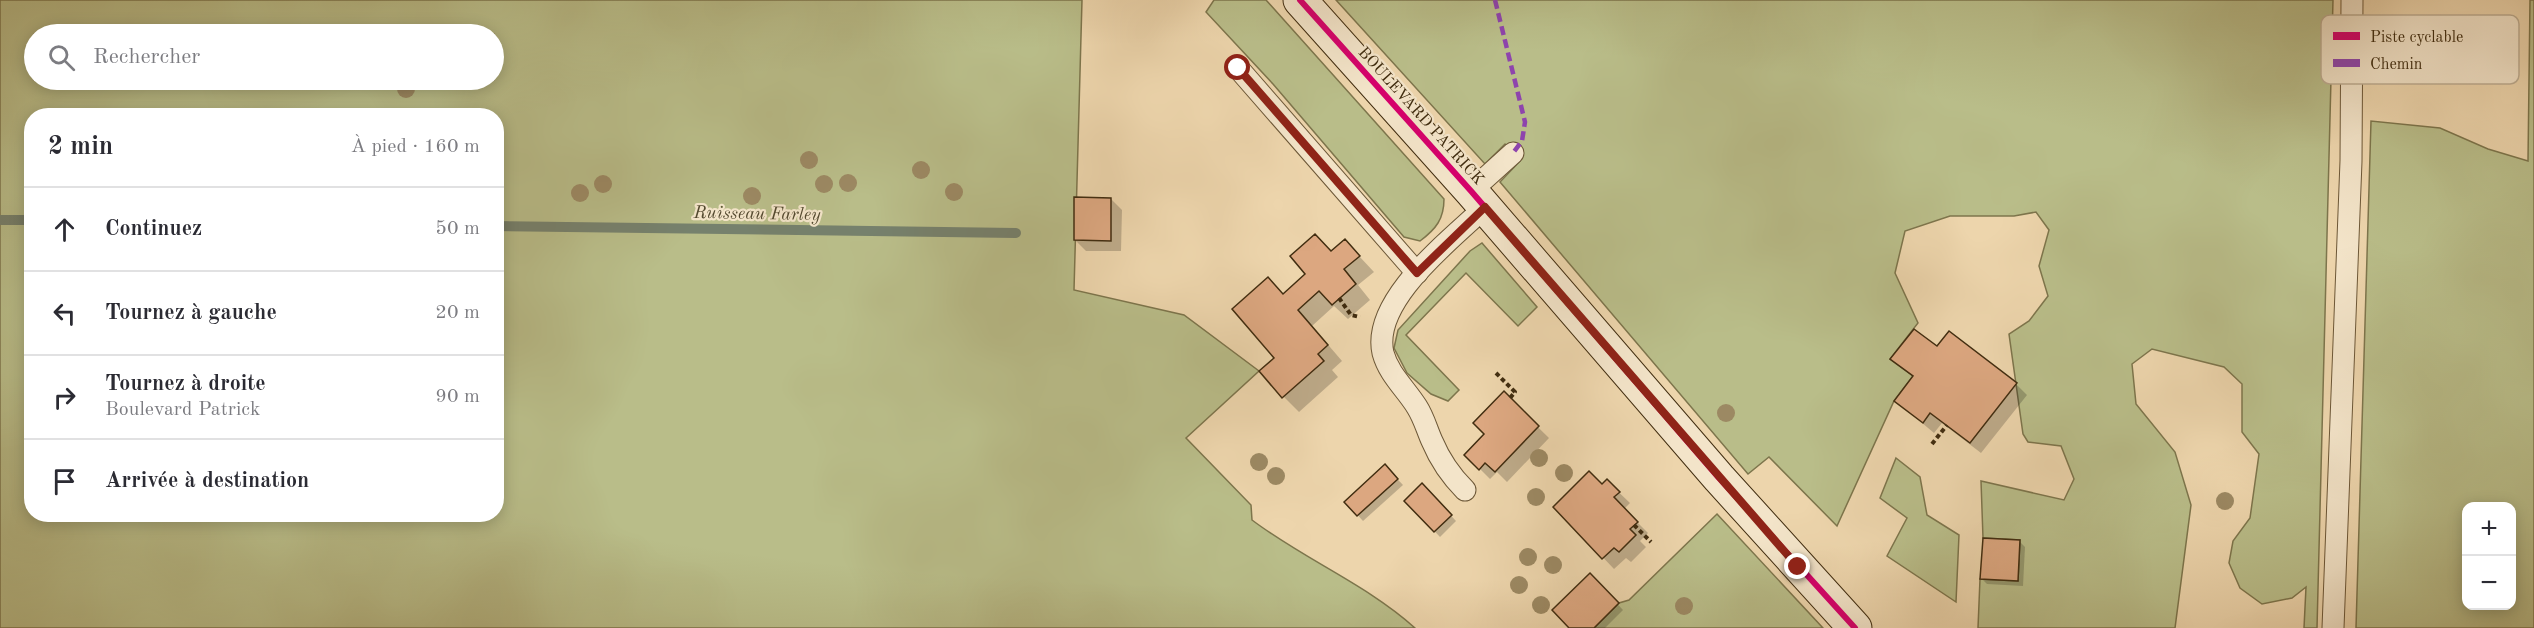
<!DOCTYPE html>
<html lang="fr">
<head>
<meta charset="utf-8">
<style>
	body { margin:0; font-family:"Old Standard TT",serif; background:#f7f7f7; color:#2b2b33 }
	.controls { position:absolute; right:18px; bottom:18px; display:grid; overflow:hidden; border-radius:12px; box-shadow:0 3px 15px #0003 }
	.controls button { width:54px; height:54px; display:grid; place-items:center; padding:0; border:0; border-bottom:2px solid #e1e1e2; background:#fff; color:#2b2b33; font:30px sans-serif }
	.stop { position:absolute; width:18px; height:18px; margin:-14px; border:4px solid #8f2418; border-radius:50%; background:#fff }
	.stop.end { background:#8f2418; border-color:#fff; box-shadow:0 2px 6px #0008 }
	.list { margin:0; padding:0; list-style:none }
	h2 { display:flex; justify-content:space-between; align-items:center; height:78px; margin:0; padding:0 24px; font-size:26px }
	h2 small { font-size:20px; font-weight:400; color:#7c7c81 }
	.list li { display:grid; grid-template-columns:39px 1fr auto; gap:18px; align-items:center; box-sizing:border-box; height:84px; padding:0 24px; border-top:2px solid #e1e1e2 }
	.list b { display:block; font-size:22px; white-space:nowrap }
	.list p { margin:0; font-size:20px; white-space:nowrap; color:#7c7c81 }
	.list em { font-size:20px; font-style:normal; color:#7c7c81 }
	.icon { flex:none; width:33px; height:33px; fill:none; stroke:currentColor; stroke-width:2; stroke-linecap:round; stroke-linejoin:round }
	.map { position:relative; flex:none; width:2534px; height:628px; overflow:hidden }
	.search { position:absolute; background:#fff; box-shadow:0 3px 15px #0003; left:24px; top:24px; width:480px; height:66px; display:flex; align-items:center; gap:15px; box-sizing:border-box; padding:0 21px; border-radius:33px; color:#7c7c81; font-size:22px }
	.panel { position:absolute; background:#fff; box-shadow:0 3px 15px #0003; left:24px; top:108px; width:480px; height:414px; border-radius:24px }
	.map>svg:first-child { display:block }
</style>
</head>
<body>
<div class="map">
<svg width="2534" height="628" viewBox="0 0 2534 628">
	<rect width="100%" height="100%" fill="#edd5ac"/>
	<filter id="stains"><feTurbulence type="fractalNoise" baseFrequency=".00333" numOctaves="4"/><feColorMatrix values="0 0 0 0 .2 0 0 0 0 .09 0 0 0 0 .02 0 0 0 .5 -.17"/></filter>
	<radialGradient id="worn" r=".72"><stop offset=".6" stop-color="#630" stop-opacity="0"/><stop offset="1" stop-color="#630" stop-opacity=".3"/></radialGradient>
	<g fill="#b9bd89" stroke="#7d754c" stroke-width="1.5" fill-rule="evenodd">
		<path d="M0 0H1082L1074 290 1184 315 1259 371 1186 438 1251 505 1252 520C1305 560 1366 584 1415 628H0ZM34 34H494V80H34ZM32 116H496V514H32Z"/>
		<path d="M1214 0H1266L1444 199C1444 219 1436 229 1420 241L1404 237 1273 84 1206 12Z"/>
		<polygon points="1336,0 2333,0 2317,628 2304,628 2306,587 2292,598 2262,604 2240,588 2229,563 2233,541 2250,518 2259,454 2242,432 2242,384 2224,367 2152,349 2132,364 2136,404 2175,452 2191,505 2175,628 1978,628 1980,579 2018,581 2020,540 1983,538 1981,481 2064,500 2074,479 2061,446 2028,442 2023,434 2009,334 2029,321 2048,296 2039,266 2049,230 2036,212 2014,216 1950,216 1905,231 1895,273 1918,323 1890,359 1913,376 1894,401 1837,526 1769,457 1748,474 1500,182 1520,161 1505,144 1485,164"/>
		<path d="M2530 0H2534V628H2356L2371 121 2440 128 2488 149 2528 161ZM2466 506H2512V606H2466Z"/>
		<polygon points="1482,243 1537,307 1518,326 1466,273 1406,335 1459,390 1448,401 1431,394 1407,373 1394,348 1398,330 1470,251"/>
		<polygon points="1896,458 1920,477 1927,515 1959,535 1956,602 1887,556 1907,518 1880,498"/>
		<polygon points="1717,514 1823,628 1594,628 1619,603 1629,600"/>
	</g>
	<g fill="#0003">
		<polygon points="1111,199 1122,210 1121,251 1086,251 1075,240"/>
		<polygon points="1345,241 1374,272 1358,285 1370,300 1348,319 1334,306 1312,326 1342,361 1332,370 1338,377 1299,412 1283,396 1268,279 1284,295"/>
		<polygon points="1937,348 2016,384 2027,395 1981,453 1942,423 1934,433 1896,401 1914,378 1892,359"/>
		<polygon points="1504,394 1549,438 1507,482 1497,472 1490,479 1466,455 1486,434"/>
		<polygon points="1385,466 1403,485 1363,521 1346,502"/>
		<polygon points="1607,481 1630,503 1624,509 1648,533 1640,541 1646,547 1631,562 1626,558 1614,569 1555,507 1602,486"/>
		<polygon points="1422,485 1456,521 1440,537 1406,501"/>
		<polygon points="2019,541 2025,547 2023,586 1987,584 1982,579"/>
		<polygon points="1590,575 1623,610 1605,628 1571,628"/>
	</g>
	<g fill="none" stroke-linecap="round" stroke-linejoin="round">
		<g stroke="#76816d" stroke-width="10">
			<polyline points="0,220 32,220"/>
			<polyline points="496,226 1016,233"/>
		</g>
	</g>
	<g fill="#dca780" stroke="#412d10" stroke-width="1.5">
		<polygon points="1074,197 1111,198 1111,241 1074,240"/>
		<polygon points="1315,234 1331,251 1345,239 1360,256 1344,269 1356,284 1332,305 1319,291 1298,310 1328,345 1318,354 1324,361 1282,398 1259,371 1274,358 1232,309 1268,277 1283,294 1305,274 1290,256"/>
		<polygon points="1914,329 1937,346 1949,331 2017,383 1970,443 1930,413 1923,423 1894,401 1913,376 1890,359"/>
		<polygon points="1504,391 1539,426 1495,472 1485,463 1479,470 1464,455 1484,434 1473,423"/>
		<polygon points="1385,464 1398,479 1357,516 1344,502"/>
		<polygon points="1589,471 1602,484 1607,479 1620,492 1614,497 1638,522 1630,529 1636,535 1619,552 1614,548 1602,559 1553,507"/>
		<polygon points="1422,483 1452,515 1434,532 1404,501"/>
		<polygon points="1983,538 2020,540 2018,581 1980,579"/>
		<polygon points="1590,573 1619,603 1594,628 1569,628 1552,610"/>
	</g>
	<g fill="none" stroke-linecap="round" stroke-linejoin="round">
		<g stroke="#6c5737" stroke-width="23">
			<g id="lane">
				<polyline points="1238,68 1417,273"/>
				<polyline points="1471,191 1513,153"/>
				<path d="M1465 490C1451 476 1440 460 1432 441 1427 430 1424 418 1417 407 1406 389 1389 375 1383 353 1371 300 1452 239 1485 207"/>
				<polyline points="2333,628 2351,161 2352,0"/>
			</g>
		</g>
		<g stroke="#412d10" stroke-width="35">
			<polyline id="secondary" points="1300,0 1471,191 1719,478 1855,628"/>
		</g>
		<g stroke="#412d10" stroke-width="4" stroke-dasharray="4.5 3" stroke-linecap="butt">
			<polyline points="1339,298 1351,315 1360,317"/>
			<polyline points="1496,373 1515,392 1510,398"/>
			<polyline points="1932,444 1947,425"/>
			<polyline points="1634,525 1651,542"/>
		</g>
		<use href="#lane" stroke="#f3e4c9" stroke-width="21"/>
		<use href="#secondary" stroke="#f3e4c9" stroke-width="33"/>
		<polyline stroke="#8e44ad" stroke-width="4.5" stroke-dasharray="9 4.5" stroke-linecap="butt" points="1495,0 1525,122 1522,141 1513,153"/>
		<g stroke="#f3e4c9" stroke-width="10">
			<polyline id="cycleway" points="1300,0 1471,191 1719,478 1855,628"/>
		</g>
		<use href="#cycleway" stroke="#d6006c" stroke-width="6"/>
	</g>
	<g fill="#9c8963">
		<circle cx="406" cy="89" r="9"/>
		<circle cx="809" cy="160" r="9"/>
		<circle cx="921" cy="170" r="9"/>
		<circle cx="848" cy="183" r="9"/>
		<circle cx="603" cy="184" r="9"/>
		<circle cx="824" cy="184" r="9"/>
		<circle cx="954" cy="192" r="9"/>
		<circle cx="580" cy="193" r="9"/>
		<circle cx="752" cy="196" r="9"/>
		<circle cx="1726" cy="413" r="9"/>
		<circle cx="1539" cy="458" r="9"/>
		<circle cx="1259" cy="462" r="9"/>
		<circle cx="1564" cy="473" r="9"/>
		<circle cx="1276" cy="476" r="9"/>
		<circle cx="1536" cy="497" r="9"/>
		<circle cx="2225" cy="501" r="9"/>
		<circle cx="1528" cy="557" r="9"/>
		<circle cx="1553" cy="565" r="9"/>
		<circle cx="1519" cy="585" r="9"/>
		<circle cx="1541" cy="605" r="9"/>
		<circle cx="1684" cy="606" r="9"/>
	</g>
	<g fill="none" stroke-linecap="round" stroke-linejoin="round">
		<polyline stroke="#8f2418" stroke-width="8" points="1238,68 1417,273 1485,207 1798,567"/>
	</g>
	<g text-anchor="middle" stroke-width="4.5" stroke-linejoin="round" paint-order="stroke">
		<g font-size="16" fill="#412d10" stroke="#f3e4c9">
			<text transform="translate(1422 115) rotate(48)" y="6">BOULEVARD PATRICK</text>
		</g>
		<g font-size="18" font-style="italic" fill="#53492f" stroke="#f3e4c9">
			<text transform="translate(757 213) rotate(1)" y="6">Ruisseau Farley</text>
		</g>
	</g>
	<rect x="2321" y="15" width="198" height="69" rx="9" fill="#f3e4c9" stroke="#bead92" stroke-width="1.5"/>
	<rect x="2333" y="32" width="27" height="8" fill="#d6006c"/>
	<rect x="2333" y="59" width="27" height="8" fill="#8e44ad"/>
	<g font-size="16" fill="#412d10">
		<text x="2370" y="42">Piste cyclable</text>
		<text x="2370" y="69">Chemin</text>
	</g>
	<rect width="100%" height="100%" filter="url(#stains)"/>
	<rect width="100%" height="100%" fill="url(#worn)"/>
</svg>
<div class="controls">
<button>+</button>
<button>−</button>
</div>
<div class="stop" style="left:1238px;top:68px"></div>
<div class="stop end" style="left:1798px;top:567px"></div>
<div class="search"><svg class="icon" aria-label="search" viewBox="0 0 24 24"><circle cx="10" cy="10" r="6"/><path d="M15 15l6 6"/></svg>Rechercher</div>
<section class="panel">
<h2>2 min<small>À pied · 160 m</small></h2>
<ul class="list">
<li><svg class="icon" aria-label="ahead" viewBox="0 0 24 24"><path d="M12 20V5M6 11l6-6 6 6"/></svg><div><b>Continuez</b></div><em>50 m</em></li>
<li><svg class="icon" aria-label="left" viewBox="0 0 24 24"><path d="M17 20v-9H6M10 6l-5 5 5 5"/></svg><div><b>Tournez à gauche</b></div><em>20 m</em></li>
<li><svg class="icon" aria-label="right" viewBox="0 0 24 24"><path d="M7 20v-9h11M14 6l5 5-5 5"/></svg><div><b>Tournez à droite</b><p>Boulevard Patrick</p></div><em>90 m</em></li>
<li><svg class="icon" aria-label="arrive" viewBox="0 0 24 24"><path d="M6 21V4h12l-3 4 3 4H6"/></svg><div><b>Arrivée à destination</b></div></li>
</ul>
</section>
</div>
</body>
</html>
